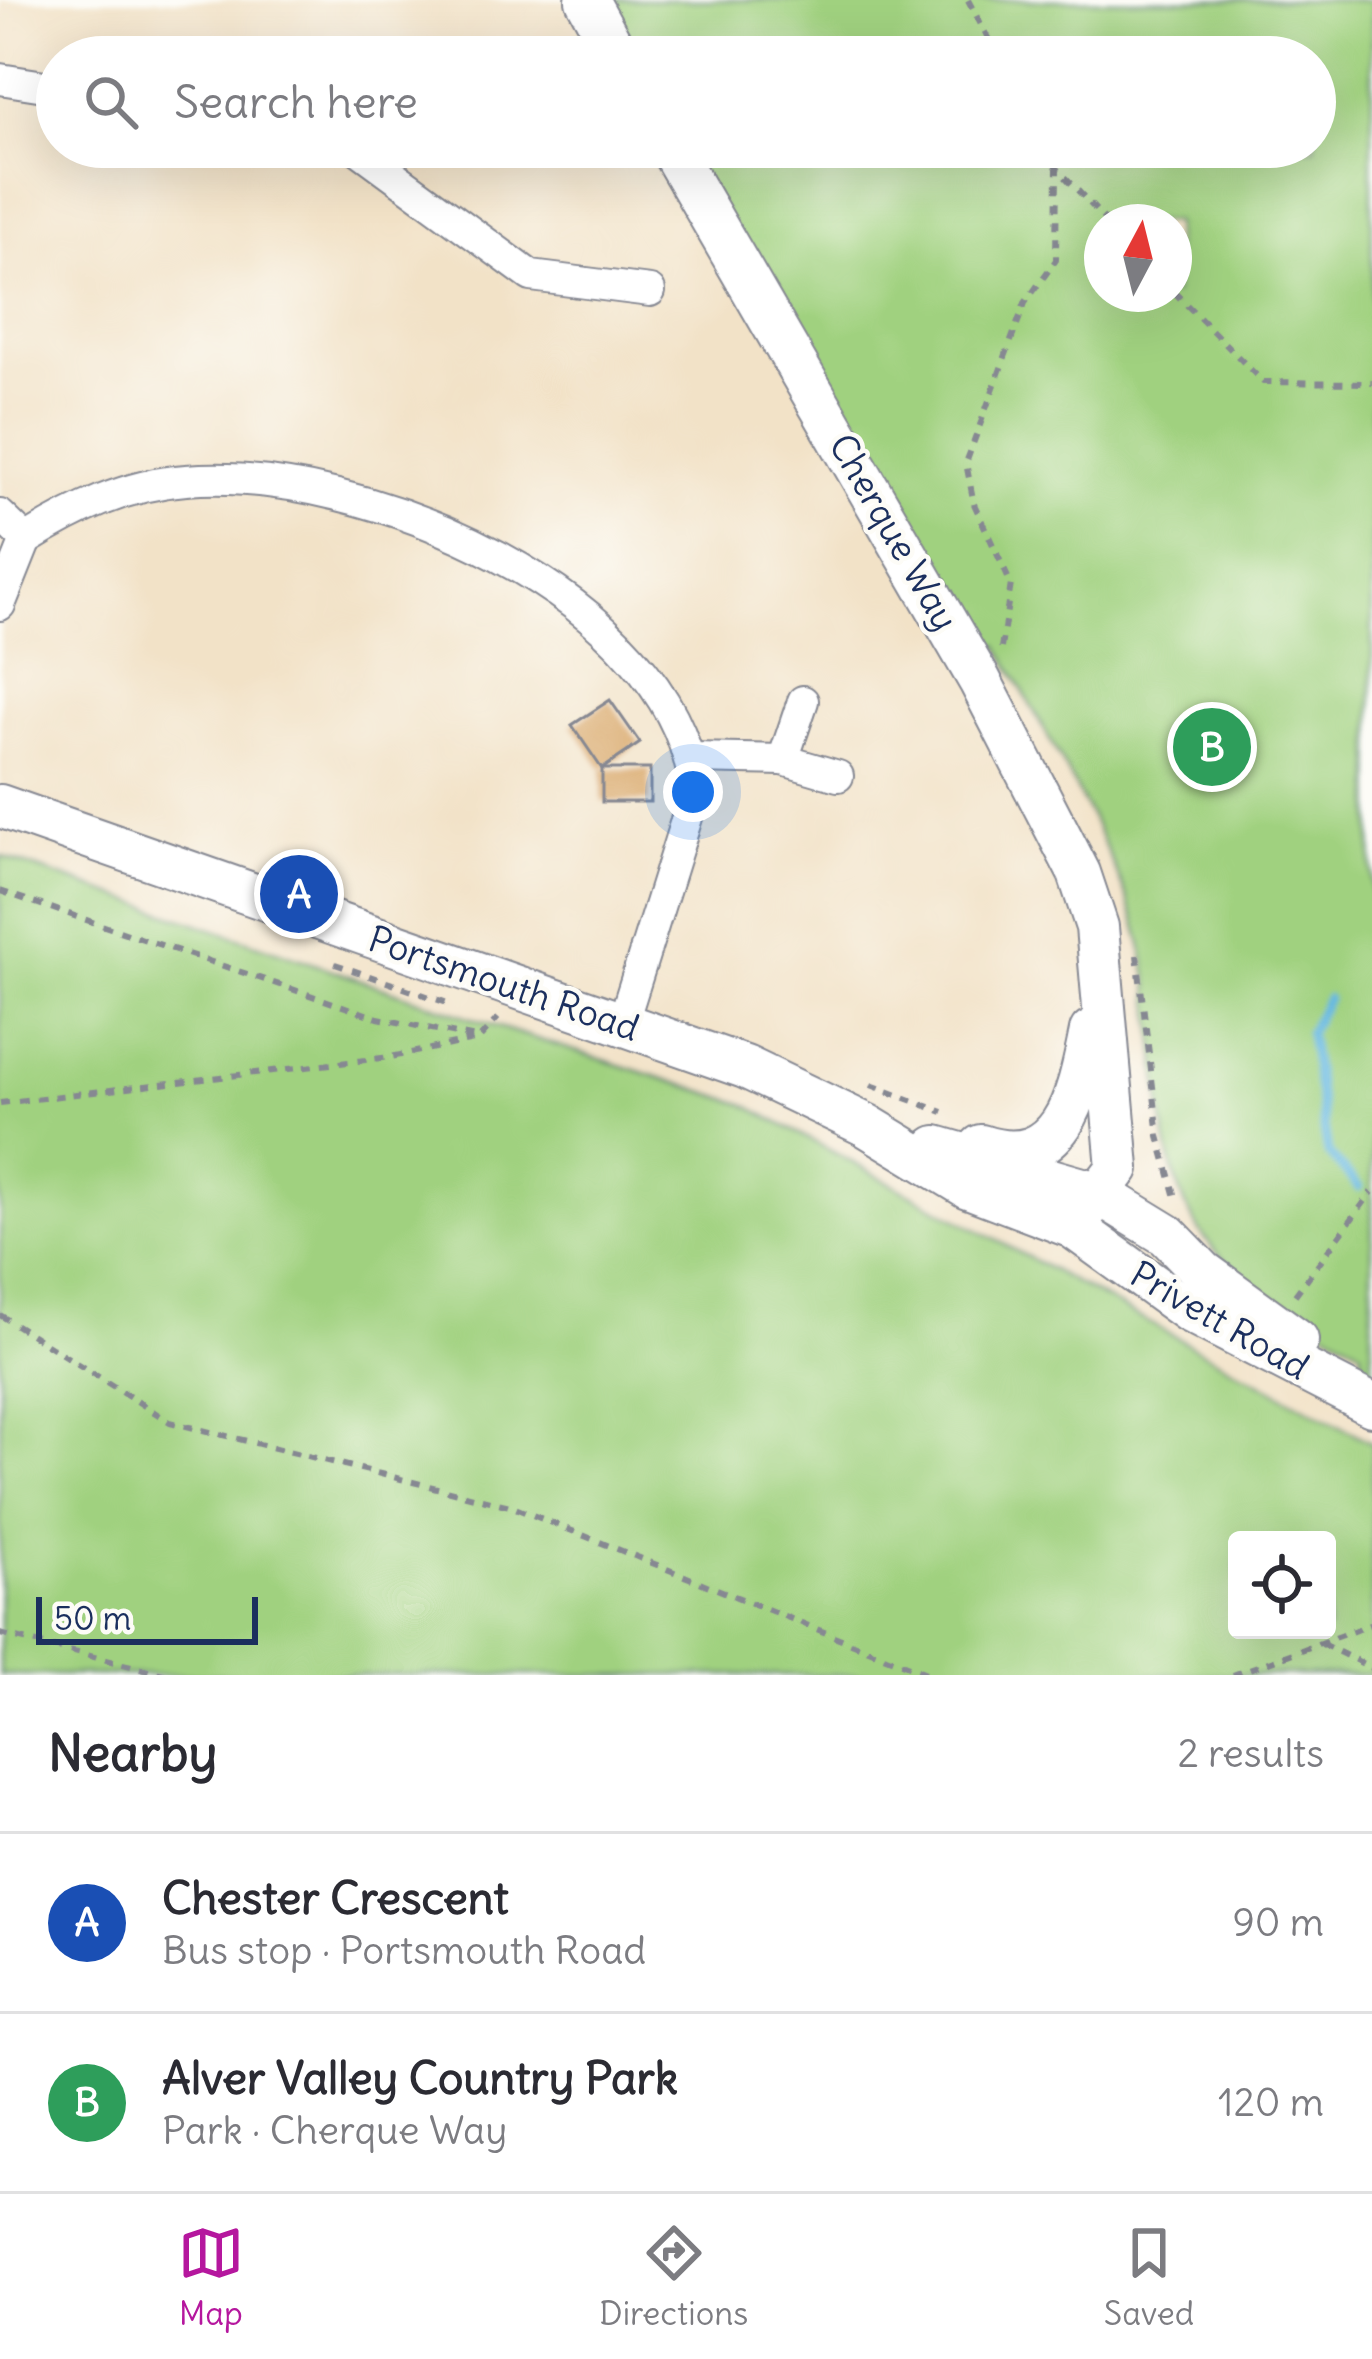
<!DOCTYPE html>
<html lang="en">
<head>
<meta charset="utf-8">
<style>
	body { margin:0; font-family:Delius,sans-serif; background:#f2f2f3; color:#2b2b33 }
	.controls { position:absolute; right:36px; bottom:36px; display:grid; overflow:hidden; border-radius:12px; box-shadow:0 12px 48px #0002 }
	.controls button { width:108px; height:108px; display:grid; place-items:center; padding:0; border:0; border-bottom:3px solid #e1e1e2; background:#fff; color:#2b2b33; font:60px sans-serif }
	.compass { position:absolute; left:1084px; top:204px; width:108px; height:108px; border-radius:50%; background:#fff; box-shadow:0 12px 48px #0002; rotate:7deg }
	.scale { position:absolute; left:36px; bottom:30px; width:222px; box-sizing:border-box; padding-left:12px; border:6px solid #1b2f5e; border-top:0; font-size:33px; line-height:42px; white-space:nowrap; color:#1b2f5e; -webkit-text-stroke:9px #fdfcf7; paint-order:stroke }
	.you { position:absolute; left:693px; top:792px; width:42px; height:42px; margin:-30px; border:9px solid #fff; border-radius:50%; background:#1a73e8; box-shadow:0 0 0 18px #1a73e833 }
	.badge { display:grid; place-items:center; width:78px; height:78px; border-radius:50%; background:#b5179e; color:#fff; font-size:39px; font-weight:700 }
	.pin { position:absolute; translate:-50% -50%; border:6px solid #fff; box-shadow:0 3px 12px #0006 }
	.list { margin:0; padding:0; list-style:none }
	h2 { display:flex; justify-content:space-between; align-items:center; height:156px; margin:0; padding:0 48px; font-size:51px }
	h2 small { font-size:39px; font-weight:400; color:#7c7c81 }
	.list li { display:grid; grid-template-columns:78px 1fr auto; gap:36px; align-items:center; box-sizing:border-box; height:180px; padding:0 48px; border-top:3px solid #e1e1e2 }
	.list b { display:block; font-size:45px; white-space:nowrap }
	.list p { margin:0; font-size:39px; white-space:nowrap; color:#7c7c81 }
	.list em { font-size:39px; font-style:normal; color:#7c7c81 }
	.icon { flex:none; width:66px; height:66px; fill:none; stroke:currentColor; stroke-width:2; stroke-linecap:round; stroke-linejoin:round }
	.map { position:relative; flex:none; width:1372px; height:1675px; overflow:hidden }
	.search { position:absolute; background:#fff; box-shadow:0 12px 48px #0002; left:36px; right:36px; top:36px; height:132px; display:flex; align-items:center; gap:30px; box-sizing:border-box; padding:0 42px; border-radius:66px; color:#7c7c81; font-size:45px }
	.sheet { height:516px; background:#fff }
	nav { display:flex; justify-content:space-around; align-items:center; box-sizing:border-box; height:168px; border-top:3px solid #e1e1e2; background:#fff; font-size:33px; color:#7c7c81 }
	nav a { display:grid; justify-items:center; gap:6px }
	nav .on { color:#b5179e }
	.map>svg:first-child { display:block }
</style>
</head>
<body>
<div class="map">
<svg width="1372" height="1675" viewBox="0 0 1372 1675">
	<rect width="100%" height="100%" fill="#fdfcf7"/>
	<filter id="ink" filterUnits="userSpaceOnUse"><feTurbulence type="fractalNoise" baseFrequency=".00833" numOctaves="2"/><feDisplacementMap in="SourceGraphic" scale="24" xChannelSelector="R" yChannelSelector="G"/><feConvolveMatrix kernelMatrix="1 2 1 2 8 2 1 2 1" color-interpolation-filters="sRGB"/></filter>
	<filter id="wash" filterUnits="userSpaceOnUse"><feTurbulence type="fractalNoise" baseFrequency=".004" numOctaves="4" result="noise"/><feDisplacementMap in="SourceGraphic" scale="48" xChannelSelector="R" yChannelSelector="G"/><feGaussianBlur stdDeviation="2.7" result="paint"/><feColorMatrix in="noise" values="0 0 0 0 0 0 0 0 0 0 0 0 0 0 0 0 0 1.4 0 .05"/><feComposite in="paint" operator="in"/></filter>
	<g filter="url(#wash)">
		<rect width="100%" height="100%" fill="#f2e2c7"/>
		<g fill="#a0d17f" stroke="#5e806e" stroke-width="3" fill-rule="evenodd">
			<path d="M589 0H1372V1379L1365 1375 1361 1350C1312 1320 1250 1292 1212 1247 1140 1164 1169 1015 1133 914 1099 820 1044 732 998 645L984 651 676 147H1315V57H619ZM1102 222H1174V294H1102Z"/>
			<path d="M0 856 492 1025 744 1104 1372 1443V1675H0ZM1327 1540V1630H1237V1540Z"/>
		</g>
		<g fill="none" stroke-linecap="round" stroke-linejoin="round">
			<polyline stroke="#66b9e2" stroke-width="9" points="1327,998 1309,1033 1328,1153 1359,1187"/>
		</g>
		<g id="blocks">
			<g fill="#d6a05d">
				<polygon points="610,700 640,743 602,769 572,725"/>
				<rect x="602" y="769" width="48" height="33"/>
			</g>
		</g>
	</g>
	<g filter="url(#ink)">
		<use href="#blocks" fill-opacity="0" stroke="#868892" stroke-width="3"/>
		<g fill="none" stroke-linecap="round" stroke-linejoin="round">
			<g stroke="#868892" stroke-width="34">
				<g id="street">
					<polyline points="0,79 57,88"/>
					<polyline points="355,147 531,276 650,291"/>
					<polyline points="0,515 26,540 0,605"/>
					<path d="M26 540C74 510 127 484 186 480 361 465 675 595 695 792L622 1025"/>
					<polyline points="692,758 783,760 838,776"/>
					<polyline points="783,760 803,701"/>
				</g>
			</g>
			<g stroke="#868892" stroke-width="46">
				<g id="secondary">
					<polyline points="587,0 618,57"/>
					<polyline points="670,147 980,681 1079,873 1097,927 1118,1168 1073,1227"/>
					<polyline points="0,806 745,1067 866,1125 968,1187 1073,1227 1189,1311 1372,1405"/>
					<path d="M981 1146C1065 1174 1079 1090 1091 1031"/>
					<polyline points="936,1147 1100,1194 1167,1235 1203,1272 1297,1340"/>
				</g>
			</g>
			<g stroke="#868892" stroke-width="6" stroke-dasharray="9 9" stroke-linecap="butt">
				<polyline points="968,0 998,57"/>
				<polyline points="1046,147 1057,168 1107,222"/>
				<polyline points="1174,292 1263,382 1372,383"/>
				<polyline points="1001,648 1011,584 974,504 966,463 1025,303 1056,260 1057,168"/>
				<polyline points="0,891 378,1018 476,1038"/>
				<polyline points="1137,955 1159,1136 1177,1201"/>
				<polyline points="335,964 453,1005"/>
				<polyline points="871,1085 943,1112"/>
				<polyline points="0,1103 391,1057 479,1039 498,1018"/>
				<polyline points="1295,1295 1372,1192"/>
				<polyline points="0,1315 170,1422 510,1506 931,1675"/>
				<polyline points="0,1634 168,1675"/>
				<polyline points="1322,1644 1372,1668"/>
				<polyline points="1233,1675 1372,1624"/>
			</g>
			<use href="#street" stroke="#fff" stroke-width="30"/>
			<use href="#secondary" stroke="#fff" stroke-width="42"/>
		</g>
	</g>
	<g text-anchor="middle" stroke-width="9" stroke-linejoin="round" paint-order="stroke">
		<g font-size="36" fill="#1b2f5e" stroke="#fdfcf7">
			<text transform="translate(894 532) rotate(60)" y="13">Cherque Way</text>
			<text transform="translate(504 983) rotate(19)" y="13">Portsmouth Road</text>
			<text transform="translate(1220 1320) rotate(30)" y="13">Privett Road</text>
		</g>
	</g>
</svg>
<div class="controls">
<button><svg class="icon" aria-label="locate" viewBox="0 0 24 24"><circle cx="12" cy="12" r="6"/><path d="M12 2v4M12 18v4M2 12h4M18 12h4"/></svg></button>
</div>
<svg class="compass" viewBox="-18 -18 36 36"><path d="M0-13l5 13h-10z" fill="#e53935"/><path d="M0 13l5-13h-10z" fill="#7c7c81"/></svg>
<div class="scale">50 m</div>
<div class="you"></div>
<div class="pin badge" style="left:299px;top:894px;background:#1a4fb4">A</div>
<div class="pin badge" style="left:1212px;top:747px;background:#2e9e5b">B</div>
<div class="search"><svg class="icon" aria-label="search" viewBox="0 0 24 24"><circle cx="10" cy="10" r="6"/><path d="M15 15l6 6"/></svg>Search here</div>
</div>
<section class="sheet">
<h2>Nearby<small>2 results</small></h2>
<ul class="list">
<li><span class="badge" style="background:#1a4fb4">A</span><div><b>Chester Crescent</b><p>Bus stop · Portsmouth Road</p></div><em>90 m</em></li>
<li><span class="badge" style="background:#2e9e5b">B</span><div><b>Alver Valley Country Park</b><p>Park · Cherque Way</p></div><em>120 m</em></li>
</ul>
</section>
<nav>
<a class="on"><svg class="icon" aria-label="map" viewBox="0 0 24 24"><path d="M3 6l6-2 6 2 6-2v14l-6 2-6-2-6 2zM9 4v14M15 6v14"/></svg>Map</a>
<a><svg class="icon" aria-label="directions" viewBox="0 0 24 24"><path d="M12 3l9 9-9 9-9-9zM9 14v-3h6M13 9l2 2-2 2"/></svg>Directions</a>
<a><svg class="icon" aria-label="saved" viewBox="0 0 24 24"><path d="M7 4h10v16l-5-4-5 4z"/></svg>Saved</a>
</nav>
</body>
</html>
